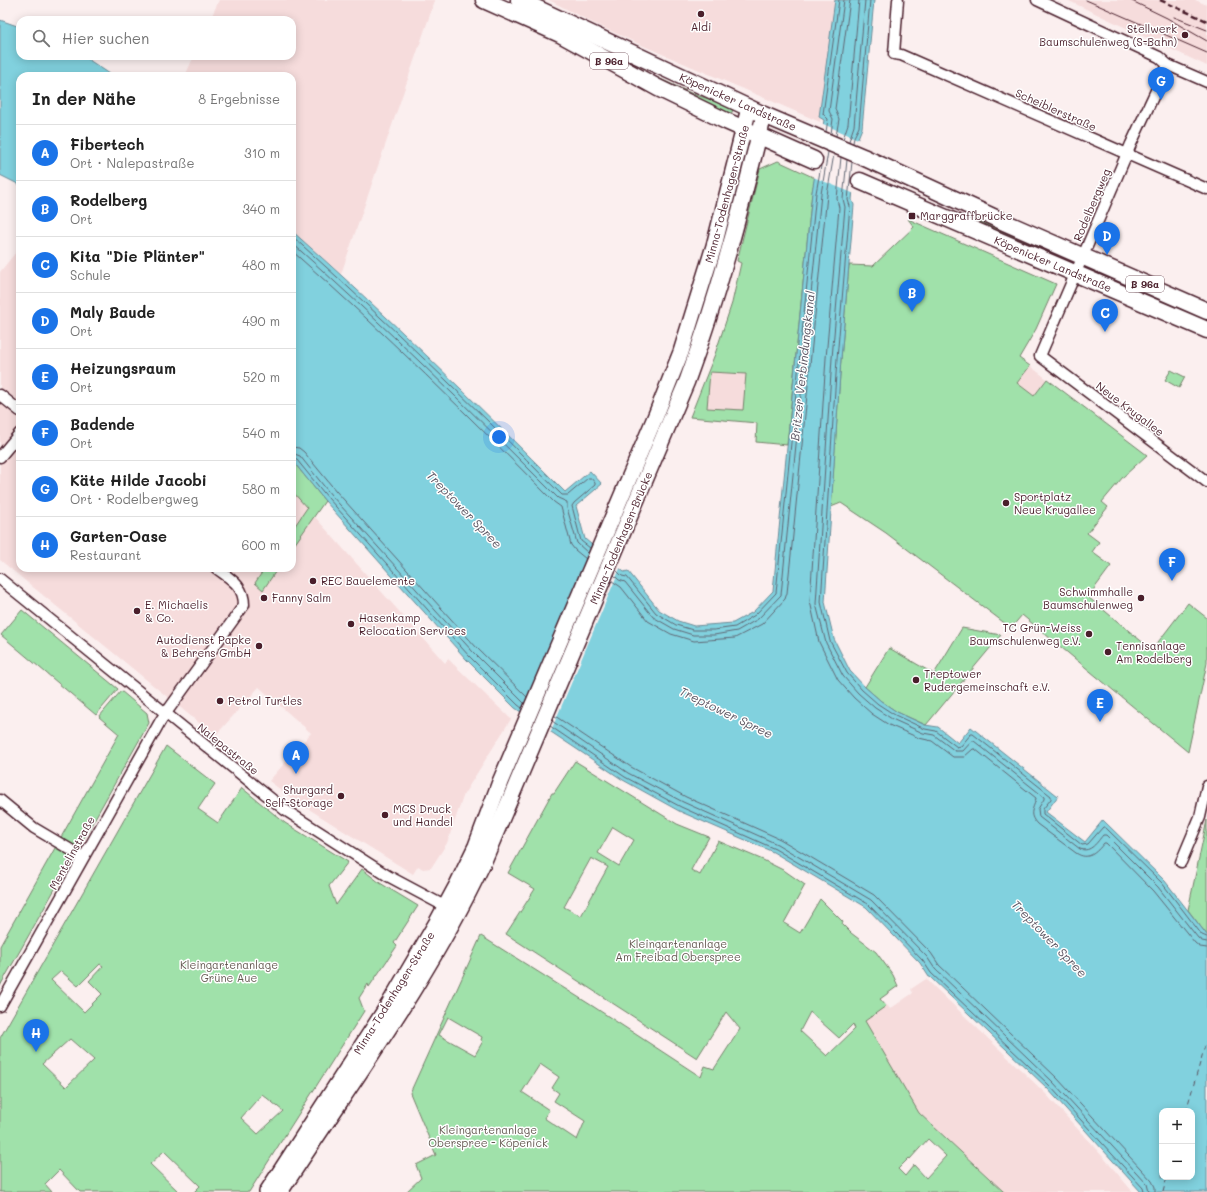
<!DOCTYPE html>
<html lang="de">
<head>
<meta charset="utf-8">
<style>
	body { margin:0; font-family:Mali,sans-serif; background:#f6f6f6; color:#222 }
	.controls { position:absolute; right:12px; bottom:12px; display:grid; overflow:hidden; border-radius:8px; box-shadow:0 2px 10px #0003 }
	.controls button { width:36px; height:36px; display:grid; place-items:center; padding:0; border:0; border-bottom:1px solid #e0e0e0; background:#fff; color:#222; font:20px sans-serif }
	.you { position:absolute; left:499px; top:437px; width:14px; height:14px; margin:-10px; border:3px solid #fff; border-radius:50%; background:#1a73e8; box-shadow:0 0 0 6px #1a73e833 }
	.badge { display:grid; place-items:center; width:26px; height:26px; border-radius:50%; background:#1a73e8; color:#fff; font-size:13px; font-weight:700 }
	.pin { position:absolute; translate:-50% -33px; filter:drop-shadow(0 1px 2px #0008) }
	.pin::after { content:''; position:absolute; top:21px; width:14px; height:12px; background:inherit; clip-path:polygon(0 0,100% 0,50% 100%) }
	.list { margin:0; padding:0; list-style:none }
	h2 { display:flex; justify-content:space-between; align-items:center; height:52px; margin:0; padding:0 16px; font-size:17px }
	h2 small { font-size:13px; font-weight:400; color:#767676 }
	.list li { display:grid; grid-template-columns:26px 1fr auto; gap:12px; align-items:center; box-sizing:border-box; height:56px; padding:0 16px; border-top:1px solid #e0e0e0 }
	.list b { display:block; font-size:15px; white-space:nowrap }
	.list p { margin:0; font-size:13px; white-space:nowrap; color:#767676 }
	.list em { font-size:13px; font-style:normal; color:#767676 }
	.icon { flex:none; width:22px; height:22px; fill:none; stroke:currentColor; stroke-width:2; stroke-linecap:round; stroke-linejoin:round }
	.map { position:relative; flex:none; width:1207px; height:1192px; overflow:hidden }
	.search { position:absolute; background:#fff; box-shadow:0 2px 10px #0003; left:16px; top:16px; width:280px; height:44px; display:flex; align-items:center; gap:10px; box-sizing:border-box; padding:0 14px; border-radius:12px; color:#767676; font-size:15px }
	.panel { position:absolute; background:#fff; box-shadow:0 2px 10px #0003; left:16px; top:72px; width:280px; height:500px; border-radius:12px }
	.map>svg:first-child { display:block }
</style>
</head>
<body>
<div class="map">
<svg width="1207" height="1192" viewBox="0 0 1207 1192">
	<rect width="100%" height="100%" fill="#fbefef"/>
	<filter id="ink" filterUnits="userSpaceOnUse"><feTurbulence type="fractalNoise" baseFrequency=".025" numOctaves="2"/><feDisplacementMap in="SourceGraphic" scale="8" xChannelSelector="R" yChannelSelector="G"/><feConvolveMatrix kernelMatrix="1 2 1 2 8 2 1 2 1" color-interpolation-filters="sRGB"/></filter>
	<g filter="url(#ink)">
		<g fill="#f6dcdc">
			<polygon points="219,0 435,0 341,274 292,231 292,76 185,76 194,56 292,56 292,20 210,20"/>
			<polygon points="549,0 836,0 820,122 639,44 591,22"/>
			<polygon points="1067,0 1195,0 1207,5 1207,66"/>
			<polygon points="20,247 20,568 292,568 292,489 307,508 445,663 448,659 511,719 464,794 447,843 431,868 423,869 418,866 413,874 342,830 293,799 269,781 311,733 259,687 215,736 0,560 0,272"/>
			<polygon points="1030,366 1047,379 1034,396 1017,383"/>
			<polygon points="710,371 746,374 743,411 707,408"/>
			<polygon points="926,979 1045,1093 1104,1158 1133,1192 1004,1192 919,1113 864,1021 887,1005 890,1009 913,993 911,989"/>
		</g>
		<g fill="#a0e1aa" stroke="#75806a" fill-rule="evenodd">
			<polygon points="641,70 693,94 734,107 730,117"/>
			<path d="M778 161 815 178 812 192 787 445 756 442 757 423 690 417 715 354 732 303 741 263 737 261 760 169ZM710 372 746 374 743 410 707 408Z"/>
			<polygon points="977,217 1059,253 1057,256 976,221"/>
			<polygon points="908,219 1056,284 1036,329 1019,358 1030,366 1017,383 1034,396 1047,379 1147,455 1123,477 1102,502 1108,507 1087,533 1099,542 1092,552 1111,566 1088,597 1152,650 1188,603 1207,618 1207,663 1188,752 1022,615 1011,628 886,533 841,503 831,507 841,359 849,265 873,266 914,227"/>
			<polygon points="1093,270 1096,270 1207,319 1207,322 1092,273"/>
			<polygon points="1171,370 1185,377 1179,388 1165,380"/>
			<polygon points="292,460 325,501 292,548 292,530 307,508 292,491"/>
			<polygon points="265,568 278,568 263,590 255,583"/>
			<polygon points="22,610 118,689 96,715 1,635"/>
			<polygon points="962,628 1001,635 926,725 897,712 881,701 865,687 889,648 934,674"/>
			<polygon points="121,691 147,713 149,723 0,986 0,946 119,734 99,717"/>
			<path d="M166 746 215 784 198 809 218 823 242 788 285 823 348 862 329 886 336 905 362 869 380 883 418 906 394 943 397 946 369 987 368 984 359 998 364 1011 249 1192H194L200 1186 164 1151 150 1164 179 1192H80L59 1170 45 1184 52 1192H0V1038ZM100 964 103 966 89 981 102 994 84 1012 51 980 61 971 78 986ZM70 1039 94 1060 66 1087 42 1064ZM262 1094 283 1111 258 1134 241 1118Z"/>
			<path d="M575 761 677 824 709 837 691 870 700 875 718 841 763 860 785 871 805 885 784 923 800 933 820 899 843 922 842 924 851 933 876 952 893 975 898 986 880 999 886 1006 865 1021 919 1113 1004 1192H406L421 1178 416 1165 436 1155 410 1093 481 936 594 1007 701 1077 705 1066 714 1069 740 1029 726 1012 697 1058 506 934 535 889 508 873 552 793H554ZM613 827 634 840 619 866 598 853ZM591 858 608 867 581 916 564 907ZM810 1012 839 1038 853 1024 855 1029 827 1056 800 1031ZM448 1017 482 1037 481 1040 483 1041 475 1055 439 1035ZM540 1064 559 1077 552 1088 559 1093 554 1101 585 1121 577 1140 544 1118 549 1110 522 1092ZM928 1139 946 1156 926 1178 914 1165 905 1176 898 1169 909 1158 910 1159Z"/>
			<polygon points="1207,820 1207,935 1188,910"/>
		</g>
		<g fill="#81d1de" stroke="#6b8a96" fill-rule="evenodd">
			<path d="M835 0H874L862 128 858 138 852 200 854 205 841 359 825 602 834 639 850 671 865 687 881 701 897 712 925 725 938 727 958 743 971 727 1058 796 1046 812 1085 842 1103 820 1165 881 1207 935V1192H1141L1047 1088 930 977H929L920 963 866 907 773 852 679 811 623 780 515 708 466 659 325 501 292 460V231C386 314 476 403 565 492L590 471 602 484 576 506 585 539 624 572 628 571 659 610 678 621 694 626 733 623 753 612 773 591 812 192 824 120 819 117ZM1162 1111H1192V1177H1162Z"/>
			<polygon points="0,20 20,27 20,56 83,56 113,76 20,76 20,185 0,175"/>
		</g>
		<g fill="#fbefef">
			<polygon points="821,123 860,140 855,194 813,177"/>
			<polygon points="608,556 621,566 550,733 537,724"/>
		</g>
		<g fill="none" stroke-linecap="round" stroke-linejoin="round">
			<g stroke="#606673" stroke-width="1">
				<polyline points="826,132 828,119 823,114 839,0"/>
				<polyline points="831,134 833,119 829,111 844,0"/>
				<polyline points="836,136 839,119 835,109 850,0"/>
				<polyline points="843,139 848,124 859,0"/>
				<polyline points="849,141 854,126 865,0"/>
				<polyline points="853,143 854,137 859,127 870,0"/>
				<path d="M841 157 837 199 839 208 826 358 810 601 819 642 838 680 854 698 872 714 889 725 919 738 932 741 953 757H964L973 749H975L1036 798C1034 809 1027 813 1037 824L1076 853C1088 861 1096 853 1104 843H1106L1153 891 1195 943 1200 947 1207 948"/>
				<path d="M847 160 843 199 845 207 832 358 816 604 826 643 843 676 858 693 875 708 892 719 923 733 934 735 955 751H963L972 741H974L1044 797V799L1038 809 1039 817 1080 849C1091 853 1097 842 1103 835H1106L1158 887 1198 938 1202 941 1207 942"/>
				<polyline points="852,162 848,200 850,206 837,359 821,602 830,641 847,673 862,690 878,704 895,715 925,729 936,731 957,747 961,746 971,734 973,734 1051,796 1051,799 1043,809 1043,814 1082,845 1088,844 1103,827 1105,827 1162,883 1202,935 1207,937"/>
				<path d="M292 236C360 297 426 360 491 424 515 447 538 472 562 495H568L588 478H591L595 483V485L574 503 572 506 581 541 590 548"/>
				<path d="M292 243C384 325 471 411 558 498L567 502V508L577 543 588 553"/>
				<path d="M292 251C383 331 469 416 554 502L561 507 571 545 575 550 586 559"/>
				<polyline points="292,447 299,448 304,452 336,491 477,648 527,697"/>
				<polyline points="292,453 300,456 331,495 473,652 524,703"/>
				<polyline points="292,458 297,460 328,498 469,656 518,705 522,708"/>
				<polyline points="616,570 622,576 627,577 656,613 676,625 693,630 714,630 735,627 755,615 776,593 816,193 821,166"/>
				<polyline points="614,575 619,580 625,582 653,617 674,629 693,635 714,635 737,631 758,619 781,595 821,194 828,152"/>
				<polyline points="612,581 621,587 648,621 671,634 694,641 735,638 762,624 785,599 787,593 792,545 827,195 834,154"/>
				<polyline points="555,716 631,767 686,797 780,839 874,895 931,953 939,965 1057,1078 1152,1181 1155,1187 1155,1192"/>
				<polyline points="552,721 628,773 683,802 777,844 871,900 927,957 935,969 1053,1082 1147,1184 1149,1192"/>
				<polyline points="550,726 625,777 681,807 775,849 868,904 923,961 931,973 1049,1085 1143,1188 1144,1192"/>
			</g>
			<g stroke="#5a5461" stroke-width="1" stroke-dasharray="5 4" stroke-linecap="butt">
				<polyline points="1186,1111 1207,1039"/>
				<polyline points="1163,1192 1167,1177"/>
			</g>
			<g stroke="#4a1f2b" stroke-width="13">
				<g id="minor">
					<polyline points="898,0 894,54 901,55 1207,189"/>
					<polyline points="1037,0 1159,57 1168,65 1207,82"/>
					<polyline points="1168,65 1131,144 1040,356 1207,482"/>
					<polyline points="0,395 20,411"/>
					<polyline points="0,457 20,433"/>
					<polyline points="0,579 285,810 388,876 450,909"/>
					<polyline points="0,800 34,828 83,857"/>
					<polyline points="1181,862 1200,817 1207,786"/>
					<path d="M0 1006 161 720 244 605C244 585 230 579 216 568"/>
				</g>
			</g>
			<g stroke="#4a1f2b" stroke-width="18">
				<g id="secondary">
					<polyline points="267,1192 389,1004 437,922 457,885 476,846 500,782 656,415 681,352 714,246 749,108"/>
					<path d="M280 1192C350 1084 428 980 483 863L687 381C719 294 742 205 764 115"/>
				</g>
			</g>
			<g stroke="#4a1f2b" stroke-width="19">
				<g id="primary">
					<polyline points="484,0 560,34 658,88 726,121 814,160"/>
					<polyline points="519,0 764,115 863,157 1004,222 1207,311"/>
					<polyline points="860,181 1207,330"/>
				</g>
			</g>
			<use href="#minor" stroke="#fff" stroke-width="10"/>
			<use href="#secondary" stroke="#fff" stroke-width="15"/>
			<use href="#primary" stroke="#fff" stroke-width="16"/>
			<g stroke="#4a1f2b" stroke-width="1">
				<polyline points="1086,0 1207,53"/>
				<polyline points="1130,0 1167,18 1207,41"/>
				<polyline points="1174,17 1207,30"/>
			</g>
			<polyline stroke="#4a1f2b" stroke-width="2.5" stroke-dasharray="6 3" stroke-linecap="butt" points="1160,0 1207,21"/>
		</g>
	</g>
	<g fill="#4a1f2b" stroke="#fff" stroke-width="1.5">
		<circle cx="701" cy="14" r="4"/>
		<circle cx="1185" cy="35" r="4"/>
		<rect x="908" y="212" width="8" height="8" rx="2"/>
		<circle cx="1006" cy="503" r="4"/>
		<circle cx="313" cy="581" r="4"/>
		<circle cx="264" cy="598" r="4"/>
		<circle cx="1141" cy="598" r="4"/>
		<circle cx="137" cy="611" r="4"/>
		<circle cx="351" cy="624" r="4"/>
		<circle cx="1089" cy="634" r="4"/>
		<circle cx="259" cy="646" r="4"/>
		<circle cx="1108" cy="652" r="4"/>
		<circle cx="916" cy="680" r="4"/>
		<circle cx="220" cy="701" r="4"/>
		<circle cx="341" cy="796" r="4"/>
		<circle cx="385" cy="815" r="4"/>
	</g>
	<g text-anchor="middle" stroke-width="3" stroke-linejoin="round" paint-order="stroke">
		<g fill="#fff" stroke="#80626b" stroke-width="1">
			<rect x="590" y="53" width="38" height="16" rx="3"/>
			<rect x="1126" y="276" width="38" height="16" rx="3"/>
		</g>
		<g font-size="10" font-weight="bold" fill="#4a1f2b">
			<text x="609" y="65">B 96a</text>
			<text x="1145" y="288">B 96a</text>
		</g>
		<g font-size="11" fill="#4a1f2b" stroke="#fff" text-anchor="start">
			<text x="701" y="31" text-anchor="middle">Aldi</text>
			<text x="1177" y="33" text-anchor="end">Stellwerk<tspan x="1177" dy="13">Baumschulenweg (S-Bahn)</tspan></text>
			<text x="920" y="220">Marggraffbrücke</text>
			<text x="1014" y="501">Sportplatz<tspan x="1014" dy="13">Neue Krugallee</tspan></text>
			<text x="321" y="585">REC Bauelemente</text>
			<text x="1133" y="596" text-anchor="end">Schwimmhalle<tspan x="1133" dy="13">Baumschulenweg</tspan></text>
			<text x="272" y="602">Fanny Salm</text>
			<text x="145" y="609">E. Michaelis<tspan x="145" dy="13">&amp; Co.</tspan></text>
			<text x="359" y="622">Hasenkamp<tspan x="359" dy="13">Relocation Services</tspan></text>
			<text x="1081" y="632" text-anchor="end">TC Grün-Weiss<tspan x="1081" dy="13">Baumschulenweg e.V.</tspan></text>
			<text x="251" y="644" text-anchor="end">Autodienst Papke<tspan x="251" dy="13">&amp; Behrens GmbH</tspan></text>
			<text x="1116" y="650">Tennisanlage<tspan x="1116" dy="13">Am Rodelberg</tspan></text>
			<text x="924" y="678">Treptower<tspan x="924" dy="13">Rudergemeinschaft e.V.</tspan></text>
			<text x="228" y="705">Petrol Turtles</text>
			<text x="333" y="794" text-anchor="end">Shurgard<tspan x="333" dy="13">Self-Storage</tspan></text>
			<text x="393" y="813">MCS Druck<tspan x="393" dy="13">und Handel</tspan></text>
		</g>
		<g font-size="11" fill="#4a1f2b" stroke="#fff">
			<text transform="translate(738 102) rotate(24)" y="4">Köpenicker Landstraße</text>
			<text transform="translate(1056 110) rotate(24)" y="4">Scheiblerstraße</text>
			<text transform="translate(727 194) rotate(-75)" y="4">Minna-Todenhagen-Straße</text>
			<text transform="translate(1092 205) rotate(-67)" y="4">Rodelbergweg</text>
			<text transform="translate(1053 264) rotate(23)" y="4">Köpenicker Landstraße</text>
			<text transform="translate(1130 409) rotate(37)" y="4">Neue Krugallee</text>
			<text transform="translate(621 538) rotate(-67)" y="4">Minna-Todenhagen-Brücke</text>
			<text transform="translate(228 749) rotate(39)" y="4">Nalepastraße</text>
			<text transform="translate(72 853) rotate(-61)" y="4">Mentelinstraße</text>
			<text transform="translate(394 993) rotate(-58)" y="4">Minna-Todenhagen-Straße</text>
		</g>
		<g font-size="11" fill="#645951" stroke="#fff">
			<text x="678" y="948">Kleingartenanlage<tspan x="678" dy="13">Am Freibad Oberspree</tspan></text>
			<text x="229" y="969">Kleingartenanlage<tspan x="229" dy="13">Grüne Aue</tspan></text>
			<text x="488" y="1134">Kleingartenanlage<tspan x="488" dy="13">Oberspree - Köpenick</tspan></text>
		</g>
		<g font-size="12" font-style="italic" fill="#5a5461" stroke="#fff">
			<text transform="translate(803 366) rotate(-84)" y="4">Britzer Verbindungskanal</text>
			<text transform="translate(464 510) rotate(46)" y="4">Treptower Spree</text>
			<text transform="translate(726 713) rotate(26)" y="4">Treptower Spree</text>
			<text transform="translate(1049 939) rotate(46)" y="4">Treptower Spree</text>
		</g>
	</g>
</svg>
<div class="controls">
<button>+</button>
<button>−</button>
</div>
<div class="you"></div>
<div class="pin badge" style="left:296px;top:774px">A</div>
<div class="pin badge" style="left:912px;top:312px">B</div>
<div class="pin badge" style="left:1105px;top:332px">C</div>
<div class="pin badge" style="left:1107px;top:255px">D</div>
<div class="pin badge" style="left:1100px;top:722px">E</div>
<div class="pin badge" style="left:1172px;top:581px">F</div>
<div class="pin badge" style="left:1161px;top:100px">G</div>
<div class="pin badge" style="left:36px;top:1052px">H</div>
<div class="search"><svg class="icon" aria-label="search" viewBox="0 0 24 24"><circle cx="10" cy="10" r="6"/><path d="M15 15l6 6"/></svg>Hier suchen</div>
<section class="panel">
<h2>In der Nähe<small>8 Ergebnisse</small></h2>
<ul class="list">
<li><span class="badge">A</span><div><b>Fibertech</b><p>Ort · Nalepastraße</p></div><em>310 m</em></li>
<li><span class="badge">B</span><div><b>Rodelberg</b><p>Ort</p></div><em>340 m</em></li>
<li><span class="badge">C</span><div><b>Kita &quot;Die Plänter&quot;</b><p>Schule</p></div><em>480 m</em></li>
<li><span class="badge">D</span><div><b>Maly Baude</b><p>Ort</p></div><em>490 m</em></li>
<li><span class="badge">E</span><div><b>Heizungsraum</b><p>Ort</p></div><em>520 m</em></li>
<li><span class="badge">F</span><div><b>Badende</b><p>Ort</p></div><em>540 m</em></li>
<li><span class="badge">G</span><div><b>Käte Hilde Jacobi</b><p>Ort · Rodelbergweg</p></div><em>580 m</em></li>
<li><span class="badge">H</span><div><b>Garten-Oase</b><p>Restaurant</p></div><em>600 m</em></li>
</ul>
</section>
</div>
</body>
</html>
